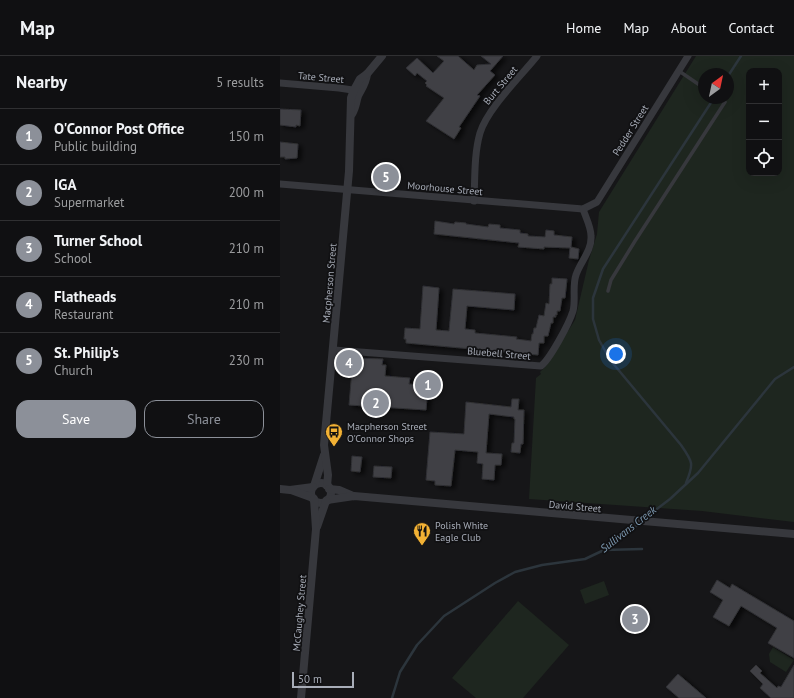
<!DOCTYPE html>
<html lang="en">
<head>
<meta charset="utf-8">
<style>
	body { margin:0; font-family:"PT Sans",sans-serif; background:#1e1e20; color:#f1f3f6 }
	.controls { position:absolute; right:12px; top:12px; display:grid; overflow:hidden; border-radius:8px; box-shadow:0 4px 16px #0002 }
	.controls button { width:36px; height:36px; display:grid; place-items:center; padding:0; border:0; border-bottom:1px solid #303032; background:#101012; color:#f1f3f6; font:20px sans-serif }
	.compass { position:absolute; left:418px; top:12px; width:36px; height:36px; border-radius:50%; background:#101012; box-shadow:0 4px 16px #0002; rotate:33deg }
	.scale { position:absolute; left:12px; bottom:10px; width:62px; box-sizing:border-box; padding-left:4px; border:2px solid #a8adb8; border-top:0; font-size:11px; line-height:14px; white-space:nowrap; color:#a8adb8; -webkit-text-stroke:3px #111113; paint-order:stroke }
	.you { position:absolute; left:336px; top:298px; width:14px; height:14px; margin:-10px; border:3px solid #fff; border-radius:50%; background:#1a73e8; box-shadow:0 0 0 6px #1a73e833 }
	.badge { display:grid; place-items:center; width:26px; height:26px; border-radius:50%; background:#8c9099; color:#fff; font-size:13px; font-weight:700 }
	.pin { position:absolute; translate:-50% -50%; border:2px solid #fff; box-shadow:0 1px 4px #0006 }
	.list { margin:0; padding:0; list-style:none }
	h2 { display:flex; justify-content:space-between; align-items:center; height:52px; margin:0; padding:0 16px; font-size:17px }
	h2 small { font-size:13px; font-weight:400; color:#9c9d9f }
	.list li { display:grid; grid-template-columns:26px 1fr auto; gap:12px; align-items:center; box-sizing:border-box; height:56px; padding:0 16px; border-top:1px solid #303032 }
	.list b { display:block; font-size:15px; white-space:nowrap }
	.list p { margin:0; font-size:13px; white-space:nowrap; color:#9c9d9f }
	.list em { font-size:13px; font-style:normal; color:#9c9d9f }
	.actions { display:flex; gap:8px; padding:12px 16px }
	.actions a { flex:1; padding:9px 0; border:1px solid #8c9099; border-radius:12px; text-align:center; font-size:14px; color:#8c9099 }
	.actions .main { background:#8c9099; color:#fff }
	.icon { flex:none; width:22px; height:22px; fill:none; stroke:currentColor; stroke-width:2; stroke-linecap:round; stroke-linejoin:round }
	.map { position:relative; flex:none; width:514px; height:642px; overflow:hidden }
	header { display:flex; align-items:center; gap:24px; box-sizing:border-box; height:56px; padding:0 20px; background:#101012; border-bottom:1px solid #303032 }
	header strong { font-size:19px }
	nav { display:flex; gap:22px; margin-inline-start:auto; font-size:14px }
	main { display:flex }
	aside { flex:1; background:#101012 }
	.map>svg:first-child { display:block }
</style>
</head>
<body>
<header>
<strong>Map</strong>
<nav><a>Home</a><a>Map</a><a>About</a><a>Contact</a></nav>
</header>
<main>
<aside>
<h2>Nearby<small>5 results</small></h2>
<ul class="list">
<li><span class="badge">1</span><div><b>O'Connor Post Office</b><p>Public building</p></div><em>150 m</em></li>
<li><span class="badge">2</span><div><b>IGA</b><p>Supermarket</p></div><em>200 m</em></li>
<li><span class="badge">3</span><div><b>Turner School</b><p>School</p></div><em>210 m</em></li>
<li><span class="badge">4</span><div><b>Flatheads</b><p>Restaurant</p></div><em>210 m</em></li>
<li><span class="badge">5</span><div><b>St. Philip's</b><p>Church</p></div><em>230 m</em></li>
</ul>
<div class="actions"><a class="main">Save</a><a>Share</a></div>
</aside>
<div class="map">
<svg width="514" height="642" viewBox="0 0 514 642">
	<defs>
		<filter id="shadow"><feDropShadow dx="4" dy="2.5" stdDeviation="2" flood-color="#0009"/></filter>
	</defs>
	<rect width="100%" height="100%" fill="#161618"/>
	<g fill="#1e261f" fill-rule="evenodd">
		<path d="M416 0H514V466L422 455 249 443 256 322 261 318 260 316 266 310 295 264 309 204 317 178 319 156ZM469 15H499V117H469ZM424 18H448V42H424Z"/>
		<polygon points="324,525 329,539 305,548 300,534"/>
		<polygon points="238,545 289,589 243,642 196,642 172,622"/>
		<polygon points="493,591 514,604 506,616 490,606 489,598"/>
	</g>
	<g fill="none" stroke-linecap="round" stroke-linejoin="round">
		<g stroke="#2c353c" stroke-width="2.5">
			<polyline points="448,20 461,0"/>
			<path d="M406 427C414 408 413 406 401 389L331 305 319 284 313 263V242L323 213 434 42"/>
			<polyline points="365,462 390,443 418,417 495,323 514,311"/>
			<polyline points="324,494 362,493"/>
			<polyline points="112,642 120,616 137,589 164,560 215,527 235,516 262,509 305,503 324,494 360,467"/>
		</g>
	</g>
	<g fill="#404145" stroke="#303034" filter="url(#shadow)">
		<polygon points="157,0 178,0 194,14 197,9 211,8 201,0 223,0 210,15 215,19 197,39 200,40 179,71 181,72 174,83 146,65 164,42 146,30 147,29 145,27 147,25 137,17 135,20 126,12 137,2 153,17 164,5"/>
		<polygon points="0,53 21,54 20,70 16,69 16,71 0,69"/>
		<polygon points="0,86 18,88 17,102 5,103 5,101 0,101"/>
		<polygon points="155,165 174,168 175,166 186,167 186,168 208,171 209,168 220,169 220,172 240,174 240,177 248,178 248,180 265,181 266,174 274,175 274,179 292,181 291,191 299,193 298,203 289,202 290,192 264,191 264,193 238,191 239,187 154,178"/>
		<polygon points="272,222 287,223 285,242 282,242 280,255 277,255 277,259 275,259 276,261 273,261 273,267 271,267 268,280 264,280 264,287 259,287 258,299 126,287 126,283 124,283 125,272 140,273 143,230 159,232 156,274 169,275 173,233 235,238 234,254 187,250 185,273 195,274 195,277 237,281 236,283 251,285 252,278 253,278 254,272 256,272 259,259 264,260 266,247 269,248 270,228 272,228"/>
		<polygon points="73,302 103,303 102,309 106,309 105,320 130,322 129,328 148,330 146,354 69,349"/>
		<polygon points="232,343 239,343 238,354 244,354 243,388 241,388 240,397 231,396 232,387 234,387 235,363 234,363 234,361 209,358 206,397 222,398 221,409 215,409 214,424 202,423 203,408 197,407 198,396 175,394 171,430 155,429 155,425 146,424 150,376 184,378 186,346 231,351"/>
		<polygon points="72,400 82,401 80,416 71,415"/>
		<polygon points="94,410 112,411 111,422 93,421"/>
		<polygon points="437,524 450,532 452,528 514,565 514,602 488,587 497,572 461,550 449,570 433,561 443,544 430,536"/>
		<polygon points="476,609 482,615 480,617 497,632 498,630 501,631 514,609 514,642 491,642 480,632 483,628 470,615"/>
		<polygon points="398,618 426,642 399,642 386,631"/>
	</g>
	<g fill="none" stroke-linecap="round" stroke-linejoin="round">
		<g stroke="#37383d" stroke-width="3.5">
			<polyline points="399,15 424,32"/>
			<polyline points="328,235 331,224 355,185 445,46 439,42"/>
		</g>
		<g stroke="#37383d" stroke-width="7">
			<polyline points="0,27 59,32 79,35"/>
			<polyline points="0,128 303,153 317,146 408,0"/>
			<path d="M194 145C195 122 194 98 200 77 207 53 241 20 257 0"/>
			<path d="M54 294 261 310C270 303 289 268 293 255 296 244 292 230 296 219 300 206 312 195 311 180 311 171 306 162 303 153"/>
		</g>
		<g stroke="#37383d" stroke-width="8">
			<path d="M72 58C76 52 76 46 78 40 82 32 86 27 87 18"/>
			<circle cx="41" cy="437" r="10"/>
			<polyline points="34,430 44,399"/>
			<polyline points="47,430 48,419 44,389 69,115 71,42 74,34 80,23 87,18 102,0"/>
			<polyline points="0,433 10,434 33,431"/>
			<polyline points="49,433 59,434 73,440"/>
			<polyline points="11,434 33,442"/>
			<polyline points="47,444 74,440 514,478"/>
			<polyline points="37,471 46,445"/>
			<polyline points="21,642 36,473 34,443"/>
		</g>
	</g>
	<defs>
		<g id="bus-pin" transform="scale(0.9)"><path d="M0 17L-7.5 6A9.5 9.5 0 1 1 7.5 6Z" fill="#f2b134" stroke="#111113"/><path d="M-5-6H5V4H4V6H2V4H-2V6H-4V4H-5ZM-3.5-4V0h7V-4ZM-3.5 1.2v1.5H-2V1.2ZM2 1.2v1.5H3.5V1.2Z" fill="#111"/></g>
		<g id="restaurant-pin" transform="scale(0.9)"><path d="M0 17L-7.5 6A9.5 9.5 0 1 1 7.5 6Z" fill="#f2b134" stroke="#111113"/><path d="M-5-6h1v4h1v-4h1v4h1v-4h1v5L-1.5 .5V6h-2V.5L-5-1ZM5-6V6H3V1.5H1.5Q1.5-4 5-6Z" fill="#111"/></g>
	</defs>
	<g fill-rule="evenodd">
		<use href="#bus-pin" x="54" y="376"/>
		<use href="#restaurant-pin" x="142" y="475"/>
	</g>
	<g text-anchor="middle" stroke-width="3.5" stroke-linejoin="round" paint-order="stroke">
		<g font-size="10" fill="#a8adb8" stroke="#111113">
			<text transform="translate(41 21) rotate(5)" y="4">Tate Street</text>
			<text transform="translate(220 29) rotate(-50)" y="4">Burt Street</text>
			<text transform="translate(350 74) rotate(-58)" y="4">Pedder Street</text>
			<text transform="translate(165 132) rotate(5)" y="4">Moorhouse Street</text>
			<text transform="translate(49 227) rotate(-85)" y="4">Macpherson Street</text>
			<text transform="translate(219 297) rotate(5)" y="4">Bluebell Street</text>
			<text transform="translate(295 450) rotate(5)" y="4">David Street</text>
			<text transform="translate(19 557) rotate(-85)" y="4">McCaughey Street</text>
		</g>
		<g font-size="10" fill="#a8adb8" stroke="#111113" text-anchor="start">
			<text x="67" y="374">Macpherson Street<tspan x="67" dy="12">O'Connor Shops</tspan></text>
			<text x="155" y="473">Polish White<tspan x="155" dy="12">Eagle Club</tspan></text>
		</g>
		<g font-size="11" font-style="italic" fill="#7f9bb3" stroke="#111113">
			<text transform="translate(348 473) rotate(-38)" y="4">Sullivans Creek</text>
		</g>
	</g>
</svg>
<div class="controls">
<button>+</button>
<button>−</button>
<button><svg class="icon" aria-label="locate" viewBox="0 0 24 24"><circle cx="12" cy="12" r="6"/><path d="M12 2v4M12 18v4M2 12h4M18 12h4"/></svg></button>
</div>
<svg class="compass" viewBox="-18 -18 36 36"><path d="M0-13l5 13h-10z" fill="#e53935"/><path d="M0 13l5-13h-10z" fill="#9c9d9f"/></svg>
<div class="scale">50 m</div>
<div class="you"></div>
<div class="pin badge" style="left:148px;top:329px">1</div>
<div class="pin badge" style="left:96px;top:347px">2</div>
<div class="pin badge" style="left:355px;top:563px">3</div>
<div class="pin badge" style="left:69px;top:307px">4</div>
<div class="pin badge" style="left:106px;top:121px">5</div>
</div>
</main>
</body>
</html>
